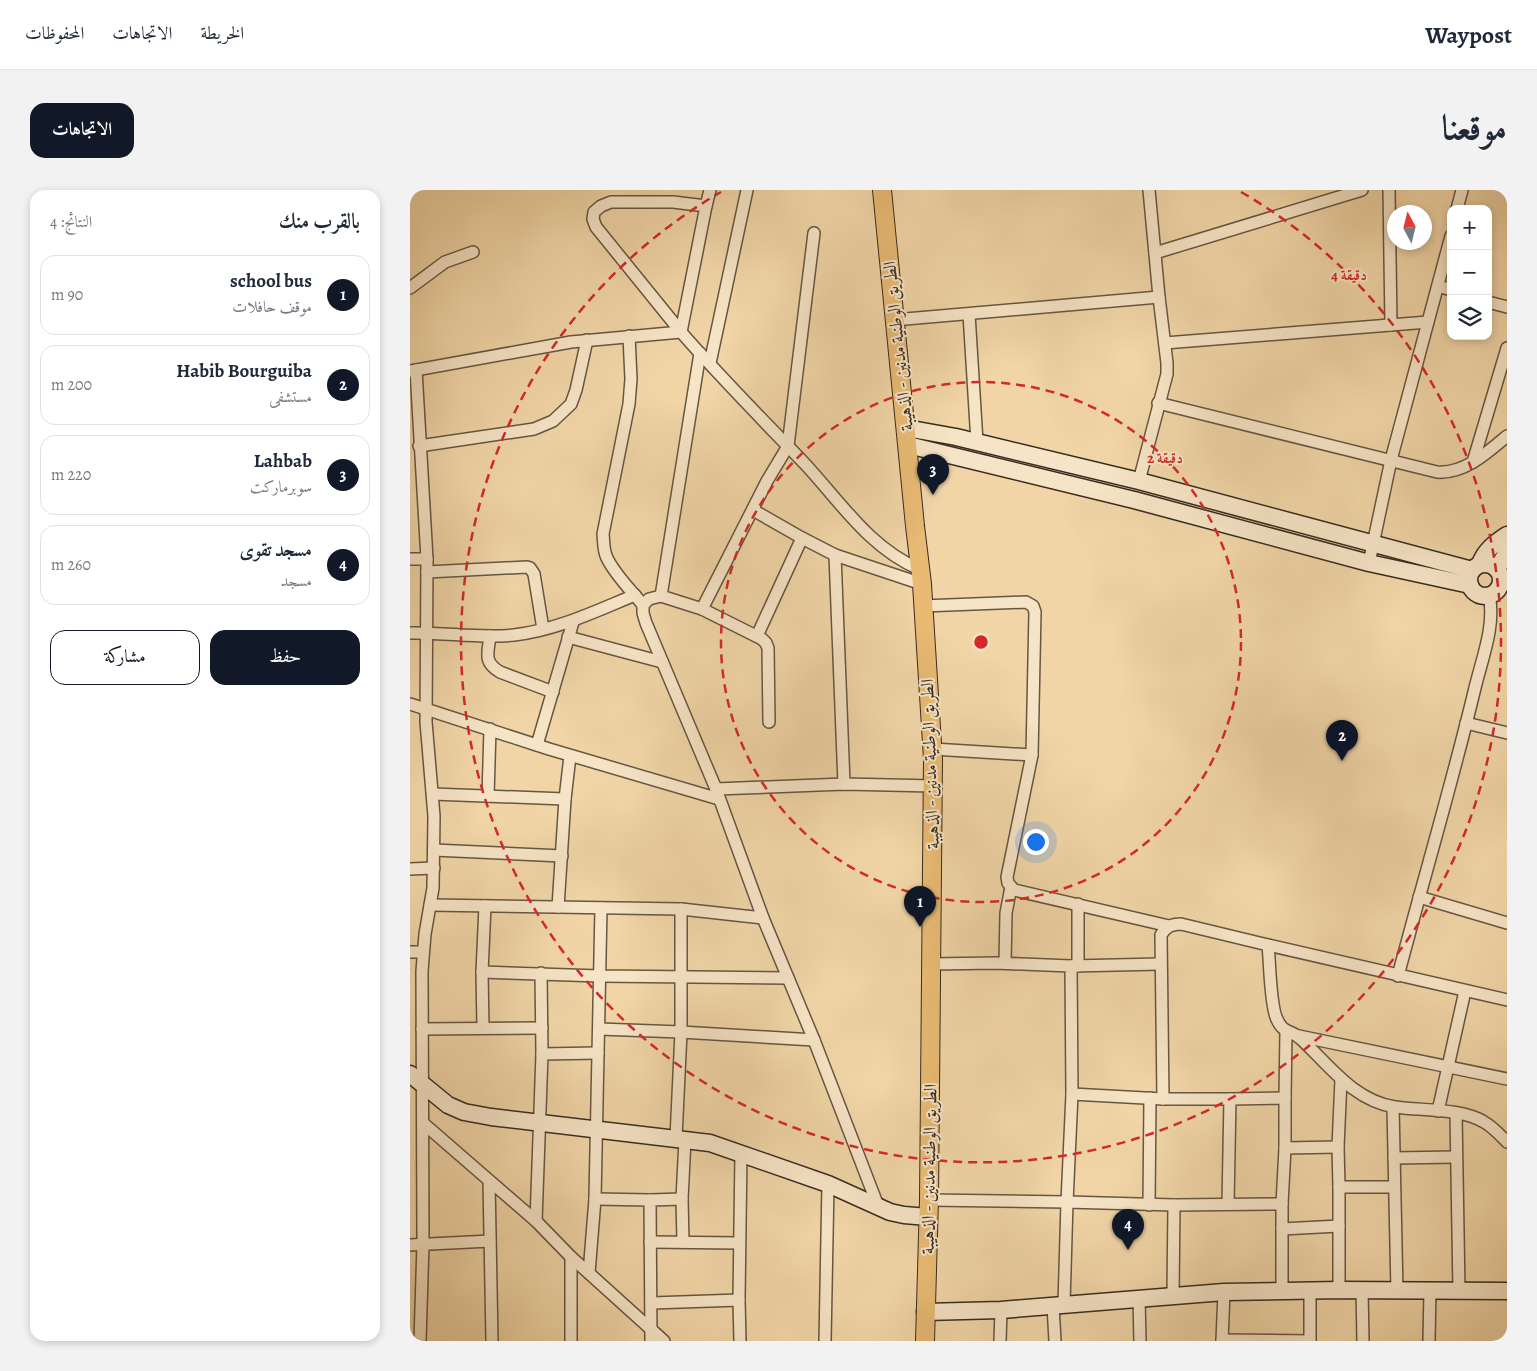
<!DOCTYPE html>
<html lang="ar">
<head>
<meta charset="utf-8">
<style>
	body { margin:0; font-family:Alegreya,Amiri,serif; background:#f2f2f3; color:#1f2937; direction:rtl }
	.controls { position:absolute; right:15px; top:15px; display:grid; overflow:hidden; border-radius:10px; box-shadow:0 2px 8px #0003 }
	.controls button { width:45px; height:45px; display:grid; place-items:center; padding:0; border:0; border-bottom:1px solid #e0e1e3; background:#fff; color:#1f2937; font:25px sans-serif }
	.compass { position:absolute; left:977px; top:15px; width:45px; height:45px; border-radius:50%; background:#fff; box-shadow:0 2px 8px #0003; rotate:353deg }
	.you { position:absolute; left:625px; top:651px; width:18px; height:18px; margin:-12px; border:4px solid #fff; border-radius:50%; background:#1a73e8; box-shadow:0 0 0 8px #1a73e833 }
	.badge { display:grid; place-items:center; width:32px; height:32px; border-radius:50%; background:#111827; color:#fff; font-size:16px; font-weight:700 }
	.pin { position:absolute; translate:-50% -41px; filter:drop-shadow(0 1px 2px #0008) }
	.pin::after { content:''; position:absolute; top:26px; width:18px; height:15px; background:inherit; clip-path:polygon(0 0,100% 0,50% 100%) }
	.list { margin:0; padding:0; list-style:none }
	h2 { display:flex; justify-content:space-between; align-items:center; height:65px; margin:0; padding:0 20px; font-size:21px }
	h2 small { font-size:16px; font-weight:400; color:#747a83 }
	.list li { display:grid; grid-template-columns:32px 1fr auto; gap:15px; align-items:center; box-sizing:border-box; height:80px; margin:0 10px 10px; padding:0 10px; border:1px solid #e0e1e3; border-radius:15px }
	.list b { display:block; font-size:19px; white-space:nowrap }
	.list p { margin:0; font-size:16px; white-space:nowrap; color:#747a83 }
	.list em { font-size:16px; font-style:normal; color:#747a83 }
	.actions { display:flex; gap:10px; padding:15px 20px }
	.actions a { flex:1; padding:11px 0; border:1px solid #111827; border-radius:15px; text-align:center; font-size:18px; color:#111827 }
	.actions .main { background:#111827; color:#fff }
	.icon { flex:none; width:28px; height:28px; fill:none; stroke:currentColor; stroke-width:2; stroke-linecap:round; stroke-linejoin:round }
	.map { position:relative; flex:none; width:1097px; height:1151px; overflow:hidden; direction:ltr; border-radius:15px }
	header { display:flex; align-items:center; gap:30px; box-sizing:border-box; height:70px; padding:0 25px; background:#fff; border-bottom:1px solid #e0e1e3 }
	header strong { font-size:24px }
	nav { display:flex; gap:28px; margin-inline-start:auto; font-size:18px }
	.intro { display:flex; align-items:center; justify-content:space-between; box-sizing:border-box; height:120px; padding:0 30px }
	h1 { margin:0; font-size:35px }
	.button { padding:12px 22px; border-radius:15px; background:#111827; color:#fff; font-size:18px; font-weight:700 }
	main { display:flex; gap:30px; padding:0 30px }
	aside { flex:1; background:#fff; border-radius:15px; box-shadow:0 2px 8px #0003 }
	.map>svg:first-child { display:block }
</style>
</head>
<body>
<header>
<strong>Waypost</strong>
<nav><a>الخريطة</a><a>الاتجاهات</a><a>المحفوظات</a></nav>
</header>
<div class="intro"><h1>موقعنا</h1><a class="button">الاتجاهات</a></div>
<main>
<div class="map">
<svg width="1097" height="1151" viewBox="0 0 1097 1151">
	<rect width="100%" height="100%" fill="#f1d5a7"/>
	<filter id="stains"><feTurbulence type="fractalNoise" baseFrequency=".004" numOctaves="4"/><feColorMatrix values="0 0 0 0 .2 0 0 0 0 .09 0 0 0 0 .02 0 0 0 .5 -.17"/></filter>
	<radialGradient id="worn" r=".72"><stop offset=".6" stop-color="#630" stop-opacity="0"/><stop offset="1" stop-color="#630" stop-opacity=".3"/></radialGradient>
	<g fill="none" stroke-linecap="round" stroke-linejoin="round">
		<g stroke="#665642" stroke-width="14">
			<g id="street">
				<polyline points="979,0 981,135"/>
				<polygon points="201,12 263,12 296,16 271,142 186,37 183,29 184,22 191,16"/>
				<polyline points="296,16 300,0"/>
				<polyline points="1047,19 1052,0"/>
				<polyline points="745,63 952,0"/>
				<polyline points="1029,96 1041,100"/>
				<polyline points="0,98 35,72 63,62"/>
				<polyline points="1078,112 1097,117"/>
				<polyline points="559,124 567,252"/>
				<polyline points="484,130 749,107"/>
				<path d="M219 146 221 189 219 214 193 344C194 352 193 360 197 368 205 385 221 400 233 415"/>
				<polyline points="755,153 1018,132"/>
				<polyline points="300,173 337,0"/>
				<polyline points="6,180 17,369 16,532 24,626 23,698 15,744 12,781 13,1054 10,1151"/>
				<path d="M0 181 161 152 271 142C311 188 354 231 396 275 431 313 460 358 509 379"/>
				<path d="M748 213 1027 282C1054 284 1077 263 1097 246"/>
				<polyline points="9,256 124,239 143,231 161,214 166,200 177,150"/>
				<polyline points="1063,272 1097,158"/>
				<polyline points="729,291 757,184 757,173 749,107 739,0"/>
				<polyline points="343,320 392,348 425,365 512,394"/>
				<polyline points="425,365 434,594"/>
				<polyline points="0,369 17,369"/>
				<polyline points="959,373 981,270 1041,46"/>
				<polyline points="17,382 117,377 120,378 124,384 133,439"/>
				<polyline points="251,406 290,163"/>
				<polyline points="513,416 616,412 623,416 625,422 622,565 597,687 598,693 604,700 759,736"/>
				<polyline points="292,419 357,291 378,256 404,43"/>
				<path d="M0 443C35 442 70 449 104 445 147 440 186 421 225 405"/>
				<path d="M80 446C78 463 73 472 90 482L143 502"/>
				<polyline points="347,446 392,348"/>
				<polyline points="158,447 252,472"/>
				<polyline points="0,514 139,559 309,609"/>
				<polyline points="359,532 358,458 356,453 352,449 292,419 251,406 239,409 233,415 233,423 236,433 306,599 353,728 404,850 468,1016"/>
				<polyline points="1056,533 1097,543"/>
				<polyline points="127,555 163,432"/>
				<polyline points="523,559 622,565"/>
				<polyline points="306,599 434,594 524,596"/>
				<polyline points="23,604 155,609"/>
				<polyline points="78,606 80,539"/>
				<polyline points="24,660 152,666"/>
				<polyline points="0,679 24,678"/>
				<polyline points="1009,707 1097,733"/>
				<polyline points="20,715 271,719 353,728"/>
				<polyline points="148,717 155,609 160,566"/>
				<polyline points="858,755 1097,810"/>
				<polyline points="0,762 13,762"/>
				<polyline points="595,773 596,723 601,697"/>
				<polyline points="661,776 750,774"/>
				<polyline points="668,776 668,714"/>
				<polyline points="72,782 190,786 378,788"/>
				<path d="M988 786C1013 691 1041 597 1064 502 1071 471 1086 436 1079 405"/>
				<polyline points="73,838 72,782 75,716"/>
				<polyline points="12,839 132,838"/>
				<polyline points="189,839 271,842 404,850"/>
				<polyline points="889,846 1097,889"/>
				<polyline points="132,864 188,863"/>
				<polyline points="931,889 928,957 929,997 984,997"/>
				<polyline points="662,904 753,909 820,909 818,1014"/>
				<polyline points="875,908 876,841"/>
				<path d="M753 909 751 745C756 737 761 734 771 734L858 755C860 774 860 811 866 827 873 845 881 839 891 849 919 875 944 911 985 917 1012 921 1051 918 1074 932 1083 937 1090 945 1097 952"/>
				<polyline points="820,909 875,908 875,958 872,1014"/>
				<polyline points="983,917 987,1101"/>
				<polyline points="1028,921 1055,801"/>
				<polyline points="1046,924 1049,1101"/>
				<polyline points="13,933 126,1031 161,1067 254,1151"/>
				<polyline points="266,948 271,842 271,719"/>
				<polyline points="875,958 928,957"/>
				<polyline points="984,968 1046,967"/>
				<polyline points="79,991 82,1151"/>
				<polyline points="929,997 929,1100"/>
				<polyline points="185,1009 240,1010"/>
				<polyline points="519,1010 657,1012 662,904 661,776 586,773 522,774"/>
				<polyline points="739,1015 740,908"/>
				<polyline points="126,1031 132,864 131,783"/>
				<polyline points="872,1039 929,1036"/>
				<polyline points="240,1052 329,1053"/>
				<polyline points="273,1052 272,1009 275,950"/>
				<polyline points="0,1055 80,1051"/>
				<polyline points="179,1083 185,1009 191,718"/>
				<polyline points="952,1100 953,1151"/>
				<polyline points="763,1105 764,1015"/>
				<polyline points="729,1108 730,1151"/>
				<polyline points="242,1113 329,1110"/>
				<polyline points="654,1114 657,1012 764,1015 872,1014 872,1101"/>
				<polyline points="643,1115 645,1151"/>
				<polyline points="812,1150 900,1151"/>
				<polyline points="161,1151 161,1067"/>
				<polyline points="241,1151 240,1010 272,1009"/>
				<polyline points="330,1151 329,1110 331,962"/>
				<polyline points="415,1151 418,994"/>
				<polyline points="590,1151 591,1120"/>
				<polyline points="812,1151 814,1102"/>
				<polyline points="900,1151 900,1101"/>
				<polyline points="1019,1151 1020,1101"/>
			</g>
		</g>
		<g stroke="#382c21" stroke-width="19">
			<g id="secondary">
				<polyline points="496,238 546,247 729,291 1062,380"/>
				<polyline points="498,255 724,310 959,373 1060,395"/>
				<path d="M1070 374C1075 360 1085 353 1097 345"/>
				<circle cx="1075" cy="390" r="16"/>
				<polyline points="1087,379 1097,362"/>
				<polyline points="0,884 38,915 54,922 81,927 300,953 418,994 480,1022 494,1025 518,1027"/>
				<polyline points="515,1122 591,1120 814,1102 929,1100 1097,1101"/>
			</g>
		</g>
		<g stroke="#382c21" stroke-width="20">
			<polyline id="primary" points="472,0 505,336 512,394 523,569 519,1010 515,1151"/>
		</g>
		<use href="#street" stroke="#f6e4c6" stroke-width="11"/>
		<use href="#secondary" stroke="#f6e4c6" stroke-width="16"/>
		<use href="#primary" stroke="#e8ba74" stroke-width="18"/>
	</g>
	<g fill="none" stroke="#d62828" stroke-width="2.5" stroke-dasharray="9 6">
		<circle cx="571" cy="452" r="260"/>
		<path d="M831 2A520 520 0 1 1 311 2"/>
	</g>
	<g text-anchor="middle" stroke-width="4" stroke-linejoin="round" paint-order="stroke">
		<g font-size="18" fill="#382c21" stroke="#f6e4c6">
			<text transform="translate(488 156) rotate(-96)" y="6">الطريق الوطنية مدنين - الذهيبة</text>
			<text transform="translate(520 574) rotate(-92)" y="6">الطريق الوطنية مدنين - الذهيبة</text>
			<text transform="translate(519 979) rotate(-89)" y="6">الطريق الوطنية مدنين - الذهيبة</text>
		</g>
	</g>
	<circle cx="571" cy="452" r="8" fill="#d62828" stroke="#f6e4c6" stroke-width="2.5"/>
	<g font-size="15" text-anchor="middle" font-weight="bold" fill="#d62828" stroke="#f6e4c6" stroke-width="4" stroke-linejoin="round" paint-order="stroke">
		<text x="939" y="90">4 دقيقة</text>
		<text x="755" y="273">2 دقيقة</text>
	</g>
	<rect width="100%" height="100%" filter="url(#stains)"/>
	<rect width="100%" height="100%" fill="url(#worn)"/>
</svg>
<div class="controls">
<button>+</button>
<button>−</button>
<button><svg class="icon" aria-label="layers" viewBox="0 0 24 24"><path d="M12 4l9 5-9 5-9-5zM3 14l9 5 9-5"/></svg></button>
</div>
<svg class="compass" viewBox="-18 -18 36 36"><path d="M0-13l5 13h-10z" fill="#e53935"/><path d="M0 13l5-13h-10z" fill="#747a83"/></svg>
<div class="you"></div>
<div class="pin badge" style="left:510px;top:737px">1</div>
<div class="pin badge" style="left:932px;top:571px">2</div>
<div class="pin badge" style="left:523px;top:305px">3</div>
<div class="pin badge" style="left:718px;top:1060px">4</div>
</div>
<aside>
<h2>بالقرب منك<small>النتائج: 4</small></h2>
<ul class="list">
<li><span class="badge">1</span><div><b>school bus</b><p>موقف حافلات</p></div><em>90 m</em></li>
<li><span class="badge">2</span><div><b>Habib Bourguiba</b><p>مستشفى</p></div><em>200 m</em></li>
<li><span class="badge">3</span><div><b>Lahbab</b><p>سوبرماركت</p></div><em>220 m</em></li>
<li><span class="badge">4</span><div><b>مسجد تقوى</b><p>مسجد</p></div><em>260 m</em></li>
</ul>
<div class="actions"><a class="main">حفظ</a><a>مشاركة</a></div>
</aside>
</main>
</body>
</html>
